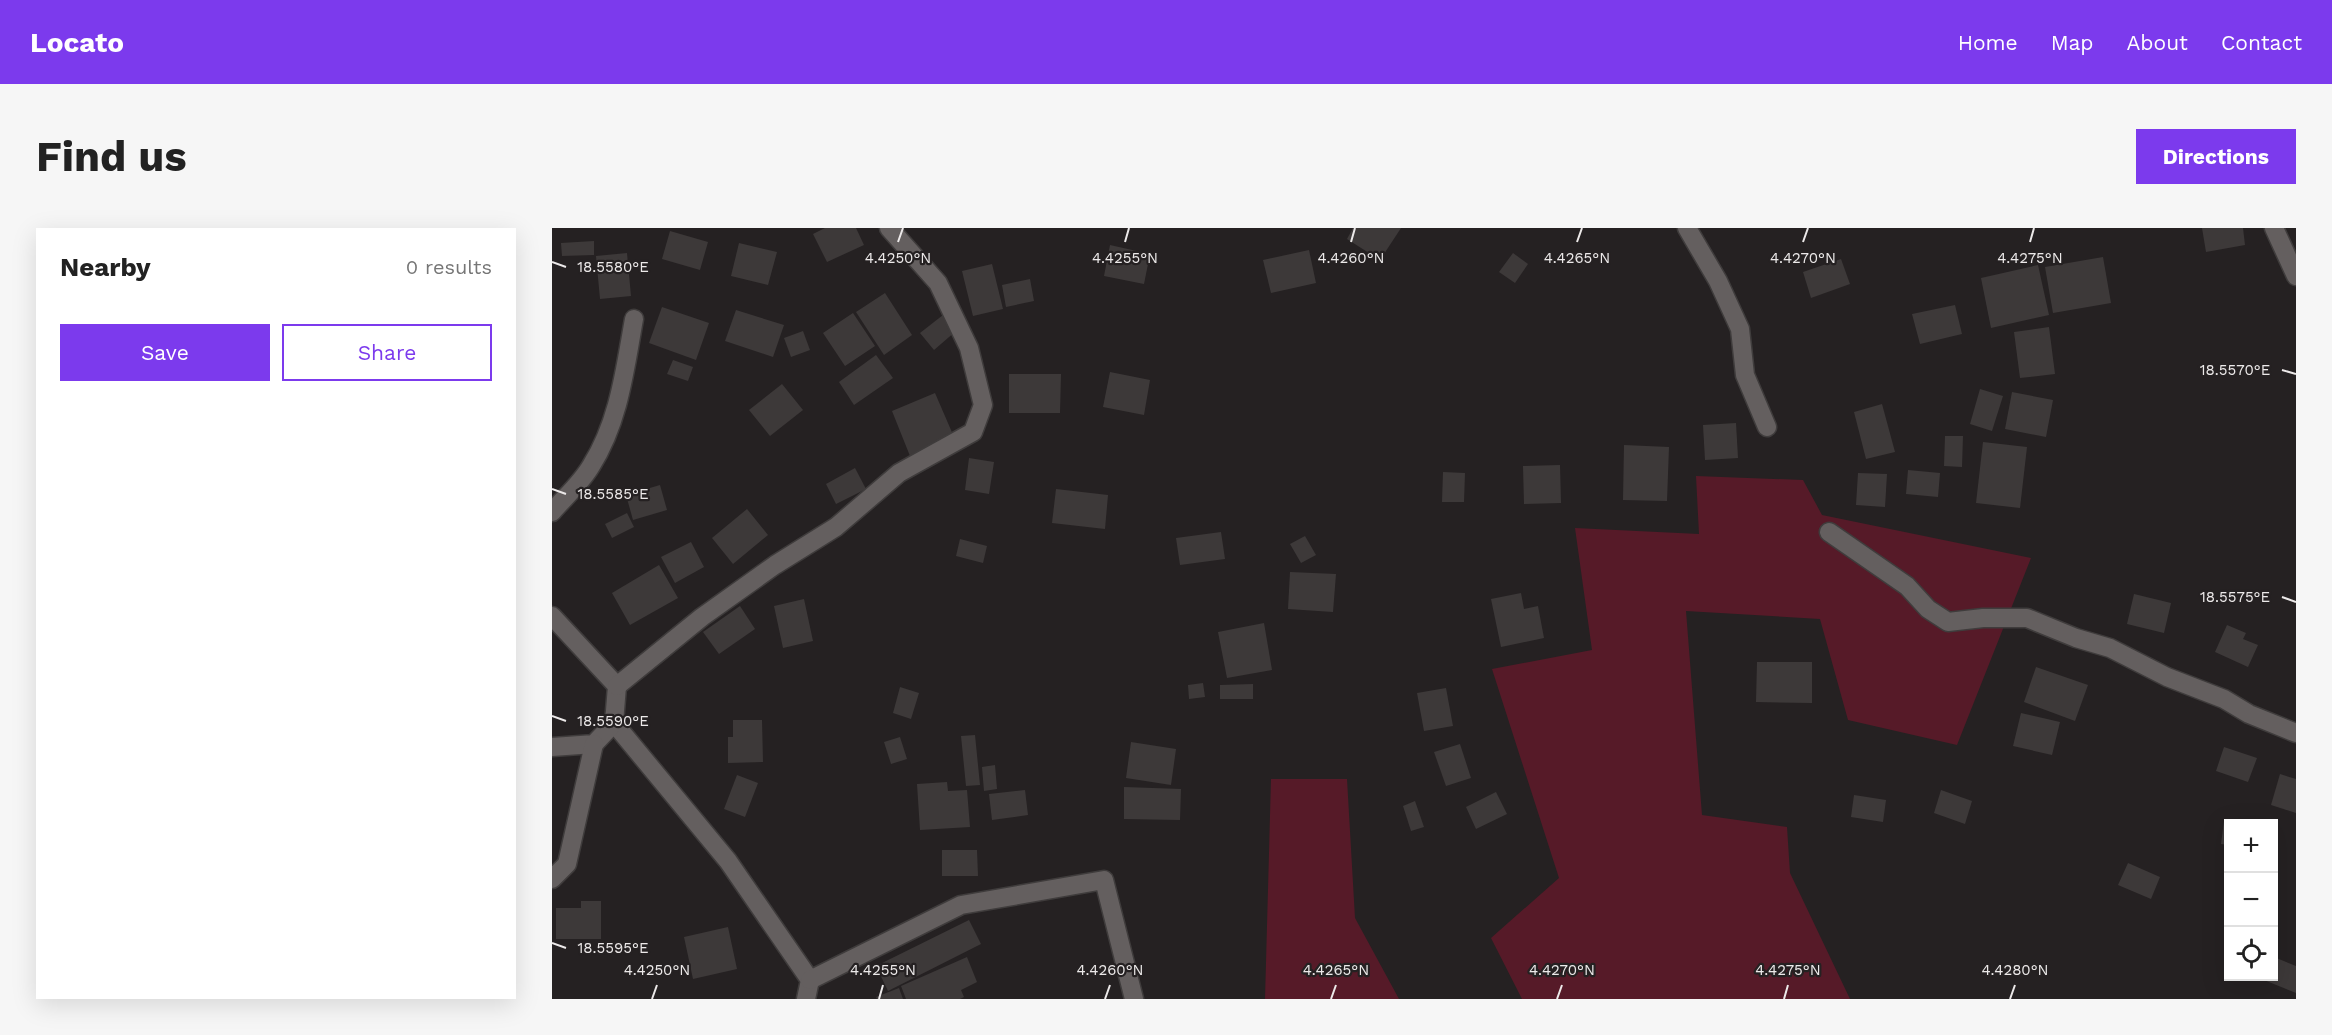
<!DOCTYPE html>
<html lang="en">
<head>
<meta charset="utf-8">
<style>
	body { margin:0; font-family:"Work Sans",sans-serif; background:#f6f6f6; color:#222 }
	.controls { position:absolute; right:18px; bottom:18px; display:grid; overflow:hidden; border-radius:0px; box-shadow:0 6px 24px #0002 }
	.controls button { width:54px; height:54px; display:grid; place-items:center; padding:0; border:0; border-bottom:2px solid #e0e0e0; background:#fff; color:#222; font:30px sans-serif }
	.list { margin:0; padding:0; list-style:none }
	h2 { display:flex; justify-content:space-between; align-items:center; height:78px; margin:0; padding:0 24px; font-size:26px }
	h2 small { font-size:20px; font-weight:400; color:#767676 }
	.actions { display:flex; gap:12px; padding:18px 24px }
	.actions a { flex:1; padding:14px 0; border:2px solid #7c3aed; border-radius:0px; text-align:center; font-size:21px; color:#7c3aed }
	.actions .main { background:#7c3aed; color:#fff }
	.icon { flex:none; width:33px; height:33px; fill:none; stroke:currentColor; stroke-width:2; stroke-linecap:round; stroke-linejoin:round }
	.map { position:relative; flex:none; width:1744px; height:771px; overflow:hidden; border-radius:0px }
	header { display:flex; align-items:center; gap:36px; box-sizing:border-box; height:84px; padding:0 30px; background:#7c3aed; color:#fff }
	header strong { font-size:28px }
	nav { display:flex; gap:33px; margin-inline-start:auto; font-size:21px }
	.intro { display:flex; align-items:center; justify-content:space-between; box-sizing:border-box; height:144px; padding:0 36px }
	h1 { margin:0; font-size:42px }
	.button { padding:15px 27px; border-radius:0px; background:#7c3aed; color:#fff; font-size:21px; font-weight:700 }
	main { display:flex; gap:36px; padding:0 36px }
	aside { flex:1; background:#fff; border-radius:0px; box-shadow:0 6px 24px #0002 }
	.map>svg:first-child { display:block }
</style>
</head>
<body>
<header>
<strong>Locato</strong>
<nav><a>Home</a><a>Map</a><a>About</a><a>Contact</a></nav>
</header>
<div class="intro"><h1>Find us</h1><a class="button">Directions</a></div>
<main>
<aside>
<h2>Nearby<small>0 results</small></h2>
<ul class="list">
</ul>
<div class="actions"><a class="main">Save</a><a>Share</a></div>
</aside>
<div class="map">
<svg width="1744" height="771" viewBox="0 0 1744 771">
	<rect width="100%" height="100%" fill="#252122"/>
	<g fill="#561a28">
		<polygon points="1144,248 1251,252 1270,287 1479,330 1405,517 1296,492 1268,391 1134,383 1150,587 1235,599 1238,645 1298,771 970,771 939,710 1007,650 940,441 1040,422 1023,300 1147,306"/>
		<polygon points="719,551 795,551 803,690 847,771 713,771"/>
	</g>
	<g fill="#3d3939">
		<polygon points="273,0 304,0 312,17 275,34 261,6"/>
		<polygon points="801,0 849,0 828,32 795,11"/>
		<polygon points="1650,0 1691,0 1693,17 1654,24"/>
		<polygon points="118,3 156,14 148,42 110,31"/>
		<polygon points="42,13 42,27 10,28 9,15"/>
		<polygon points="187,15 225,24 216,57 179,48"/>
		<polygon points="558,17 598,26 592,56 552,48"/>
		<polygon points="757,22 764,55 719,65 711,32"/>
		<polygon points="75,25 79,68 48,71 44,28"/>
		<polygon points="961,25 976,36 963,55 947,44"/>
		<polygon points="1551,29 1559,75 1501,85 1493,39"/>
		<polygon points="1289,31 1298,56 1259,70 1251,44"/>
		<polygon points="440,36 451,81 421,88 410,43"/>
		<polygon points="1486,37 1497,87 1439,100 1429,50"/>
		<polygon points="478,51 482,73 454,79 450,57"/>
		<polygon points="333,65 360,107 332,127 304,84"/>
		<polygon points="1403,77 1410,106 1368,116 1360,86"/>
		<polygon points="110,79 157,95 144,132 97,115"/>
		<polygon points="184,82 232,97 221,129 173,113"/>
		<polygon points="301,85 323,118 293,138 271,105"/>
		<polygon points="391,87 404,103 382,122 368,105"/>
		<polygon points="1497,99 1503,146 1468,150 1462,104"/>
		<polygon points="251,103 258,122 239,129 232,110"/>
		<polygon points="324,127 341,150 302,177 287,154"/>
		<polygon points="121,132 141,139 136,153 115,146"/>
		<polygon points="558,144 598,152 592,187 551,179"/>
		<polygon points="457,146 509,146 508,185 457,185"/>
		<polygon points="230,156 251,182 218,208 197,182"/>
		<polygon points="1428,161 1451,168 1440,203 1418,196"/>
		<polygon points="1460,164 1501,172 1494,209 1453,201"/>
		<polygon points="383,165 402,209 358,228 340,183"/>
		<polygon points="1330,176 1343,224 1314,231 1302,184"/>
		<polygon points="1184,195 1186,230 1153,232 1151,197"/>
		<polygon points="1393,208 1411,208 1410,239 1392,238"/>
		<polygon points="1431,214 1475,219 1468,280 1424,275"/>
		<polygon points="1072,217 1117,219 1115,273 1071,272"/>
		<polygon points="417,230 442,234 437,266 413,262"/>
		<polygon points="1008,237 1009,275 972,276 971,238"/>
		<polygon points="303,240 314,261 284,276 274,256"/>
		<polygon points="1356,242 1388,245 1386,269 1354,266"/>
		<polygon points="891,244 913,245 912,274 890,274"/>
		<polygon points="1306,245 1335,246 1333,279 1304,277"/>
		<polygon points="108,257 115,282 81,292 74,267"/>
		<polygon points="504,261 556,267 553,301 500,295"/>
		<polygon points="195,281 216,307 181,336 160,310"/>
		<polygon points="75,285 82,299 60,310 53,296"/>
		<polygon points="669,304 673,331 628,337 624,310"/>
		<polygon points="753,308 764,327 749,335 738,316"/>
		<polygon points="408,311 435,318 431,335 404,328"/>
		<polygon points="139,314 152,339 123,355 109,329"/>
		<polygon points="107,337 126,370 78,397 60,365"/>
		<polygon points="738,344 784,346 781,384 736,381"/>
		<polygon points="969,365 972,381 986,378 992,410 949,419 939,371"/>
		<polygon points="1582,366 1619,375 1612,405 1575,396"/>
		<polygon points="252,371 261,413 231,420 222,378"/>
		<polygon points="188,378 203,401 167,426 151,404"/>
		<polygon points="712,395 720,442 675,450 666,404"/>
		<polygon points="1675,397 1694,405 1691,411 1706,417 1696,439 1663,424"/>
		<polygon points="1205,434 1260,434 1260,475 1204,474"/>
		<polygon points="1484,439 1536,457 1523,493 1472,474"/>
		<polygon points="651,455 653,469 637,471 636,457"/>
		<polygon points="701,456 701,471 668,471 668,457"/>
		<polygon points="348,459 367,465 359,491 341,485"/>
		<polygon points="894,460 901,498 872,503 865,465"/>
		<polygon points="1469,485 1508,494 1500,527 1461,518"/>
		<polygon points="181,492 210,492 211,534 176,535 176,509 181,509"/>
		<polygon points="423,507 428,557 414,558 409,508"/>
		<polygon points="348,509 355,531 339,536 332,514"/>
		<polygon points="579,514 624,521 619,557 574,550"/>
		<polygon points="908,516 919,550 894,558 882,524"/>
		<polygon points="1672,519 1705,530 1696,554 1664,543"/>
		<polygon points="443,537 445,561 432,563 430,539"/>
		<polygon points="1728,546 1744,551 1744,585 1719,577"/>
		<polygon points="185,547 206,555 193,589 172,581"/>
		<polygon points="395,554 396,563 415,562 418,599 368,602 365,556"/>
		<polygon points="572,559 629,561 628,592 572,591"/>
		<polygon points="473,562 476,587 440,592 437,566"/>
		<polygon points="1389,562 1420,573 1413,596 1382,585"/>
		<polygon points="944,564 955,586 924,601 914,579"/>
		<polygon points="1302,567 1334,572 1331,594 1299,589"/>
		<polygon points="863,573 872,599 859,603 851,578"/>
		<polygon points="1672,593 1676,594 1676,617 1669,616"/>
		<polygon points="390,622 425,622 426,648 390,648"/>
		<polygon points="1576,635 1608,649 1599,671 1566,657"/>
		<polygon points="29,673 49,673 49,711 4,711 4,680 29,680"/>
		<polygon points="417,692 429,716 336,763 324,738"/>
		<polygon points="176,699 185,741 141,751 132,709"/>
		<polygon points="415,729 425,754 409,762 412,769 408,771 354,771 349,758"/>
		<polygon points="1722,729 1744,738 1744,765 1712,752 1713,748 1722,748"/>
		<polygon points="347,760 351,771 325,771 324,769"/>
	</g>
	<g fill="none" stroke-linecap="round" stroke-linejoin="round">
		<g stroke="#3f3c3c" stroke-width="21">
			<g id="minor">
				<polyline points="1135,0 1166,53 1188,101 1193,147 1215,199"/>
				<polyline points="1722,0 1744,48"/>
				<path d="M0 284C13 269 29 255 39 238 67 194 73 141 82 91"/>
				<polyline points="1277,304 1355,358 1376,381 1396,394 1431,390 1475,390 1524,410 1558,420 1615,449 1672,471 1697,486 1744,505"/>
				<polyline points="0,388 65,458 62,495 176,633 258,752 254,771"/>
				<polyline points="65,458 150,389 223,337 284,299 347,245 421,204 431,177 417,120 386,55 337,0"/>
				<polyline points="0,519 42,516 62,495"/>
				<polyline points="0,651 15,636 42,516"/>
				<polyline points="258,752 409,677 552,652 582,771"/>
			</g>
		</g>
		<use href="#minor" stroke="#645f5f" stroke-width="18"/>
	</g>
	<path fill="none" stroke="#ece9e9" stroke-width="2" d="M346 14 351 0M573 14 577 0M799 14 803 0M1025 14 1030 0M1251 14 1256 0M1478 14 1482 0M0 34 14 39M1730 142 1744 146M0 261 14 266M1730 369 1744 374M0 488 14 493M0 715 14 720M100 771 105 757M327 771 331 757M553 771 558 757M779 771 784 757M1005 771 1010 757M1232 771 1236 757M1458 771 1463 757"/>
	<g font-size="15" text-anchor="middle" fill="#ece9e9" stroke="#252122" stroke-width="4.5" stroke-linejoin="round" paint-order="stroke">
		<text x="346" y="35">4.4250°N</text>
		<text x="573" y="35">4.4255°N</text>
		<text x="799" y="35">4.4260°N</text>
		<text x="1025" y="35">4.4265°N</text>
		<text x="1251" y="35">4.4270°N</text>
		<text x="1478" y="35">4.4275°N</text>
		<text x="61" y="44">18.5580°E</text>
		<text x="1683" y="147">18.5570°E</text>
		<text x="61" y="271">18.5585°E</text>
		<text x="1683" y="374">18.5575°E</text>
		<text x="61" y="498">18.5590°E</text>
		<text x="61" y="725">18.5595°E</text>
		<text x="105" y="747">4.4250°N</text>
		<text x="331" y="747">4.4255°N</text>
		<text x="558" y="747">4.4260°N</text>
		<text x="784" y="747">4.4265°N</text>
		<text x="1010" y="747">4.4270°N</text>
		<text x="1236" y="747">4.4275°N</text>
		<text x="1463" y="747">4.4280°N</text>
	</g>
</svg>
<div class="controls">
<button>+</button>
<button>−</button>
<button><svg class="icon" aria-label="locate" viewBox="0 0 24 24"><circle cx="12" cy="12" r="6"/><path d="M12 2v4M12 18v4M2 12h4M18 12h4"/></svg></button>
</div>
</div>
</main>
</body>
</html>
